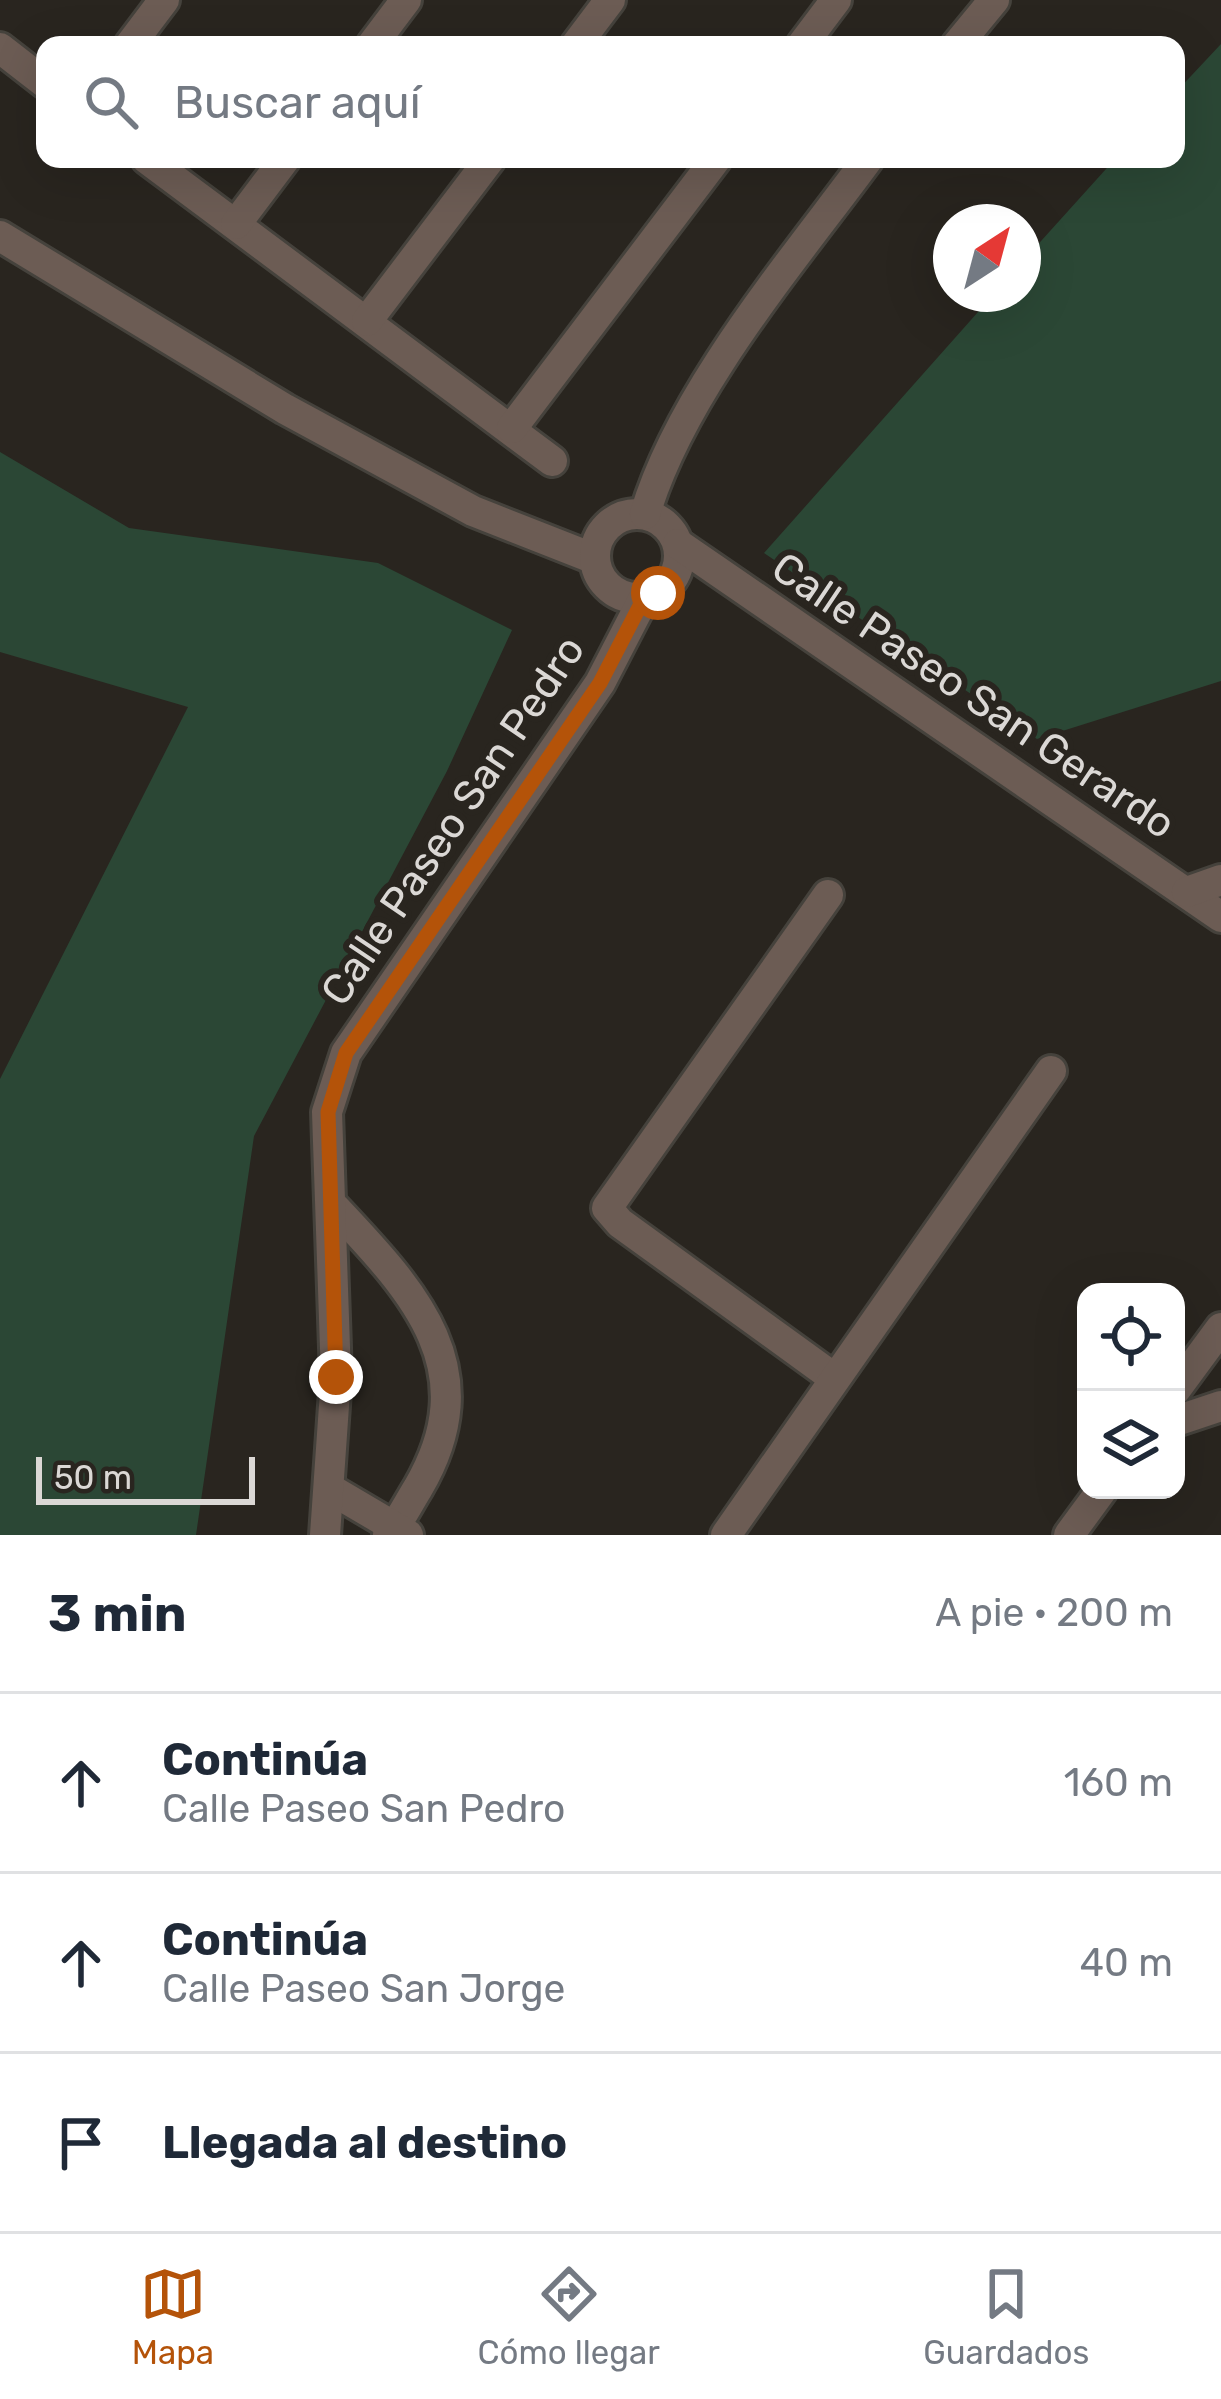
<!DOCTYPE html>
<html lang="es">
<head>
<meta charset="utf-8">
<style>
	body { margin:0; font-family:Rubik,sans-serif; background:#f2f2f3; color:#1f2937 }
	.controls { position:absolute; right:36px; bottom:36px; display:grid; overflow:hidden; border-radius:24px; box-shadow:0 12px 48px #0002 }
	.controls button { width:108px; height:108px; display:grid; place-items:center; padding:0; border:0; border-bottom:3px solid #e0e1e3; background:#fff; color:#1f2937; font:60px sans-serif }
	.compass { position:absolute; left:933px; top:204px; width:108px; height:108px; border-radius:50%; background:#fff; box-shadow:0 12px 48px #0002; rotate:36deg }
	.scale { position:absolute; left:36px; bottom:30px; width:219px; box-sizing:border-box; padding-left:12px; border:6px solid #dbd8d5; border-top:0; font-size:33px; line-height:42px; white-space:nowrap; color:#dbd8d5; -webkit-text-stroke:9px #29251f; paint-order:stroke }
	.stop { position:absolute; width:36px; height:36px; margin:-27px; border:9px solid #b45309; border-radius:50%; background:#fff }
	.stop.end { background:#b45309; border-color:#fff; box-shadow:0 3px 12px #0008 }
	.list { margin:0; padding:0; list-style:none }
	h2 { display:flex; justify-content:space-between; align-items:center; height:156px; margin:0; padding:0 48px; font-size:51px }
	h2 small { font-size:39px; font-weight:400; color:#747a83 }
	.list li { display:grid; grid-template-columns:78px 1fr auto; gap:36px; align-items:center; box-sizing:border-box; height:180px; padding:0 48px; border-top:3px solid #e0e1e3 }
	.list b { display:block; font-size:45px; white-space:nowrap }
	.list p { margin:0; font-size:39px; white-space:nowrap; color:#747a83 }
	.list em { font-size:39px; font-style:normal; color:#747a83 }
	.icon { flex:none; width:66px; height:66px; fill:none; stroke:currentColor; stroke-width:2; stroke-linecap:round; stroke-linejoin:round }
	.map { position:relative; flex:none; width:1221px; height:1535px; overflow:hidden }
	.search { position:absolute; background:#fff; box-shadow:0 12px 48px #0002; left:36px; right:36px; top:36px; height:132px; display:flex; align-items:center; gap:30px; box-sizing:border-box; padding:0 42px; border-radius:24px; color:#747a83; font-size:45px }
	.sheet { height:696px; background:#fff }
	nav { display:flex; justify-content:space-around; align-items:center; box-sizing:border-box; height:168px; border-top:3px solid #e0e1e3; background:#fff; font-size:33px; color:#747a83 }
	nav a { display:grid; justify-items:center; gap:6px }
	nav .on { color:#b45309 }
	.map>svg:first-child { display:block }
</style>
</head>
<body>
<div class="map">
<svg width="1221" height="1535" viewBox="0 0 1221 1535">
	<rect width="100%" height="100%" fill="#29251f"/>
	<g fill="#2b4735">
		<polygon points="1221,44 1221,681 1037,739 764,553 994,294 1023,294 1023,261 1115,159 1176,159 1176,92"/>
		<polygon points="0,452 129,528 378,563 512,630 447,771 254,1136 196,1535 0,1535 0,1079 188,707 0,652"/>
	</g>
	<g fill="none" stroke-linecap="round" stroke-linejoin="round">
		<g stroke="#45423c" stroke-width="36">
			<g id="minor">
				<polyline points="130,45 164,0"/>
				<polyline points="372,45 406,0"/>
				<polyline points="576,45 610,0"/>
				<polyline points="802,45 836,0"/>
				<polyline points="957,45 994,0"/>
				<polyline points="0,48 45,83"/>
				<polyline points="147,159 552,461"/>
				<polyline points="236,224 285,159"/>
				<polyline points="0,236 285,409 473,511 595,559"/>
				<polyline points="367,321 490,159"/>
				<polyline points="512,428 716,159"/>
				<circle cx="637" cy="556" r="42"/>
				<path d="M645 514C681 392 792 262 868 159"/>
				<polyline points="678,544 1221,917"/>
				<polyline points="1187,892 1221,880"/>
				<polyline points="828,895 607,1208 620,1223 834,1378"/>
				<path d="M335 1208C416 1294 487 1370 418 1488 408 1504 400 1521 388 1535"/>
				<polyline points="1176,1389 1221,1328"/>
				<polyline points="1176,1421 1221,1406"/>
				<polyline points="330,1489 408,1535"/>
				<polyline points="325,1535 336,1377 327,1112 346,1053 600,683 644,598"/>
				<polyline points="726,1535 1051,1071"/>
				<polyline points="1069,1535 1102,1490"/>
			</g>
		</g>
		<use href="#minor" stroke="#6c5c54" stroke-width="30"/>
	</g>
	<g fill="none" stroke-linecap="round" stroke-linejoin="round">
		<polyline stroke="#b45309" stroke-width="15" points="336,1377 328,1112 346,1053 600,683 644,598 658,593"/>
	</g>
	<g text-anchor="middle" stroke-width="12" stroke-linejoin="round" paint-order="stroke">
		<g font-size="42" fill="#dbd8d5" stroke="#29251f">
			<text transform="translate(974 695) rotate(34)" y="15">Calle Paseo San Gerardo</text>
			<text transform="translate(452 820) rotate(-56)" y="15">Calle Paseo San Pedro</text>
		</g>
	</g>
</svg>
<div class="controls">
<button><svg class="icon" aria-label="locate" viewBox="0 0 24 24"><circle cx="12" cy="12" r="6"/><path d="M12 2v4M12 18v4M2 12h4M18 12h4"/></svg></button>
<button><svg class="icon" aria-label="layers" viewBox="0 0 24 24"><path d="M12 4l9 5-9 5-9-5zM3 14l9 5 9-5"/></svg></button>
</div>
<svg class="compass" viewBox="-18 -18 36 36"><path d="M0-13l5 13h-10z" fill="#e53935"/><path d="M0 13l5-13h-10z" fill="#747a83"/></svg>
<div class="scale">50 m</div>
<div class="stop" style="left:658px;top:593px"></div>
<div class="stop end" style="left:336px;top:1377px"></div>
<div class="search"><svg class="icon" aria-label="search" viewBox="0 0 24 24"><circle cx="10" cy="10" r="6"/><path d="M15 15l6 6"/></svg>Buscar aquí</div>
</div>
<section class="sheet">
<h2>3 min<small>A pie · 200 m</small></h2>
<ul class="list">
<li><svg class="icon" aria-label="ahead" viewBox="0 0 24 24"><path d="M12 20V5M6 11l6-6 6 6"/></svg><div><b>Continúa</b><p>Calle Paseo San Pedro</p></div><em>160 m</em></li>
<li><svg class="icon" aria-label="ahead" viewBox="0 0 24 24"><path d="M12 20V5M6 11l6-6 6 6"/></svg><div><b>Continúa</b><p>Calle Paseo San Jorge</p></div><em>40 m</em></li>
<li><svg class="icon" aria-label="arrive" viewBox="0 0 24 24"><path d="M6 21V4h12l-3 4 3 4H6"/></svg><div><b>Llegada al destino</b></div></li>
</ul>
</section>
<nav>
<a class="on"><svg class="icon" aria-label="map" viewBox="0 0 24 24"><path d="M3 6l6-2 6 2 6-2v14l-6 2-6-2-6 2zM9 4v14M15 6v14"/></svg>Mapa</a>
<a><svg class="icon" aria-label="directions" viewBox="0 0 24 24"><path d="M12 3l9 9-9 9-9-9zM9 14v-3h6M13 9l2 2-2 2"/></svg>Cómo llegar</a>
<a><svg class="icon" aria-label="saved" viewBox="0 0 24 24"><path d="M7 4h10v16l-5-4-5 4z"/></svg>Guardados</a>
</nav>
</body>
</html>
